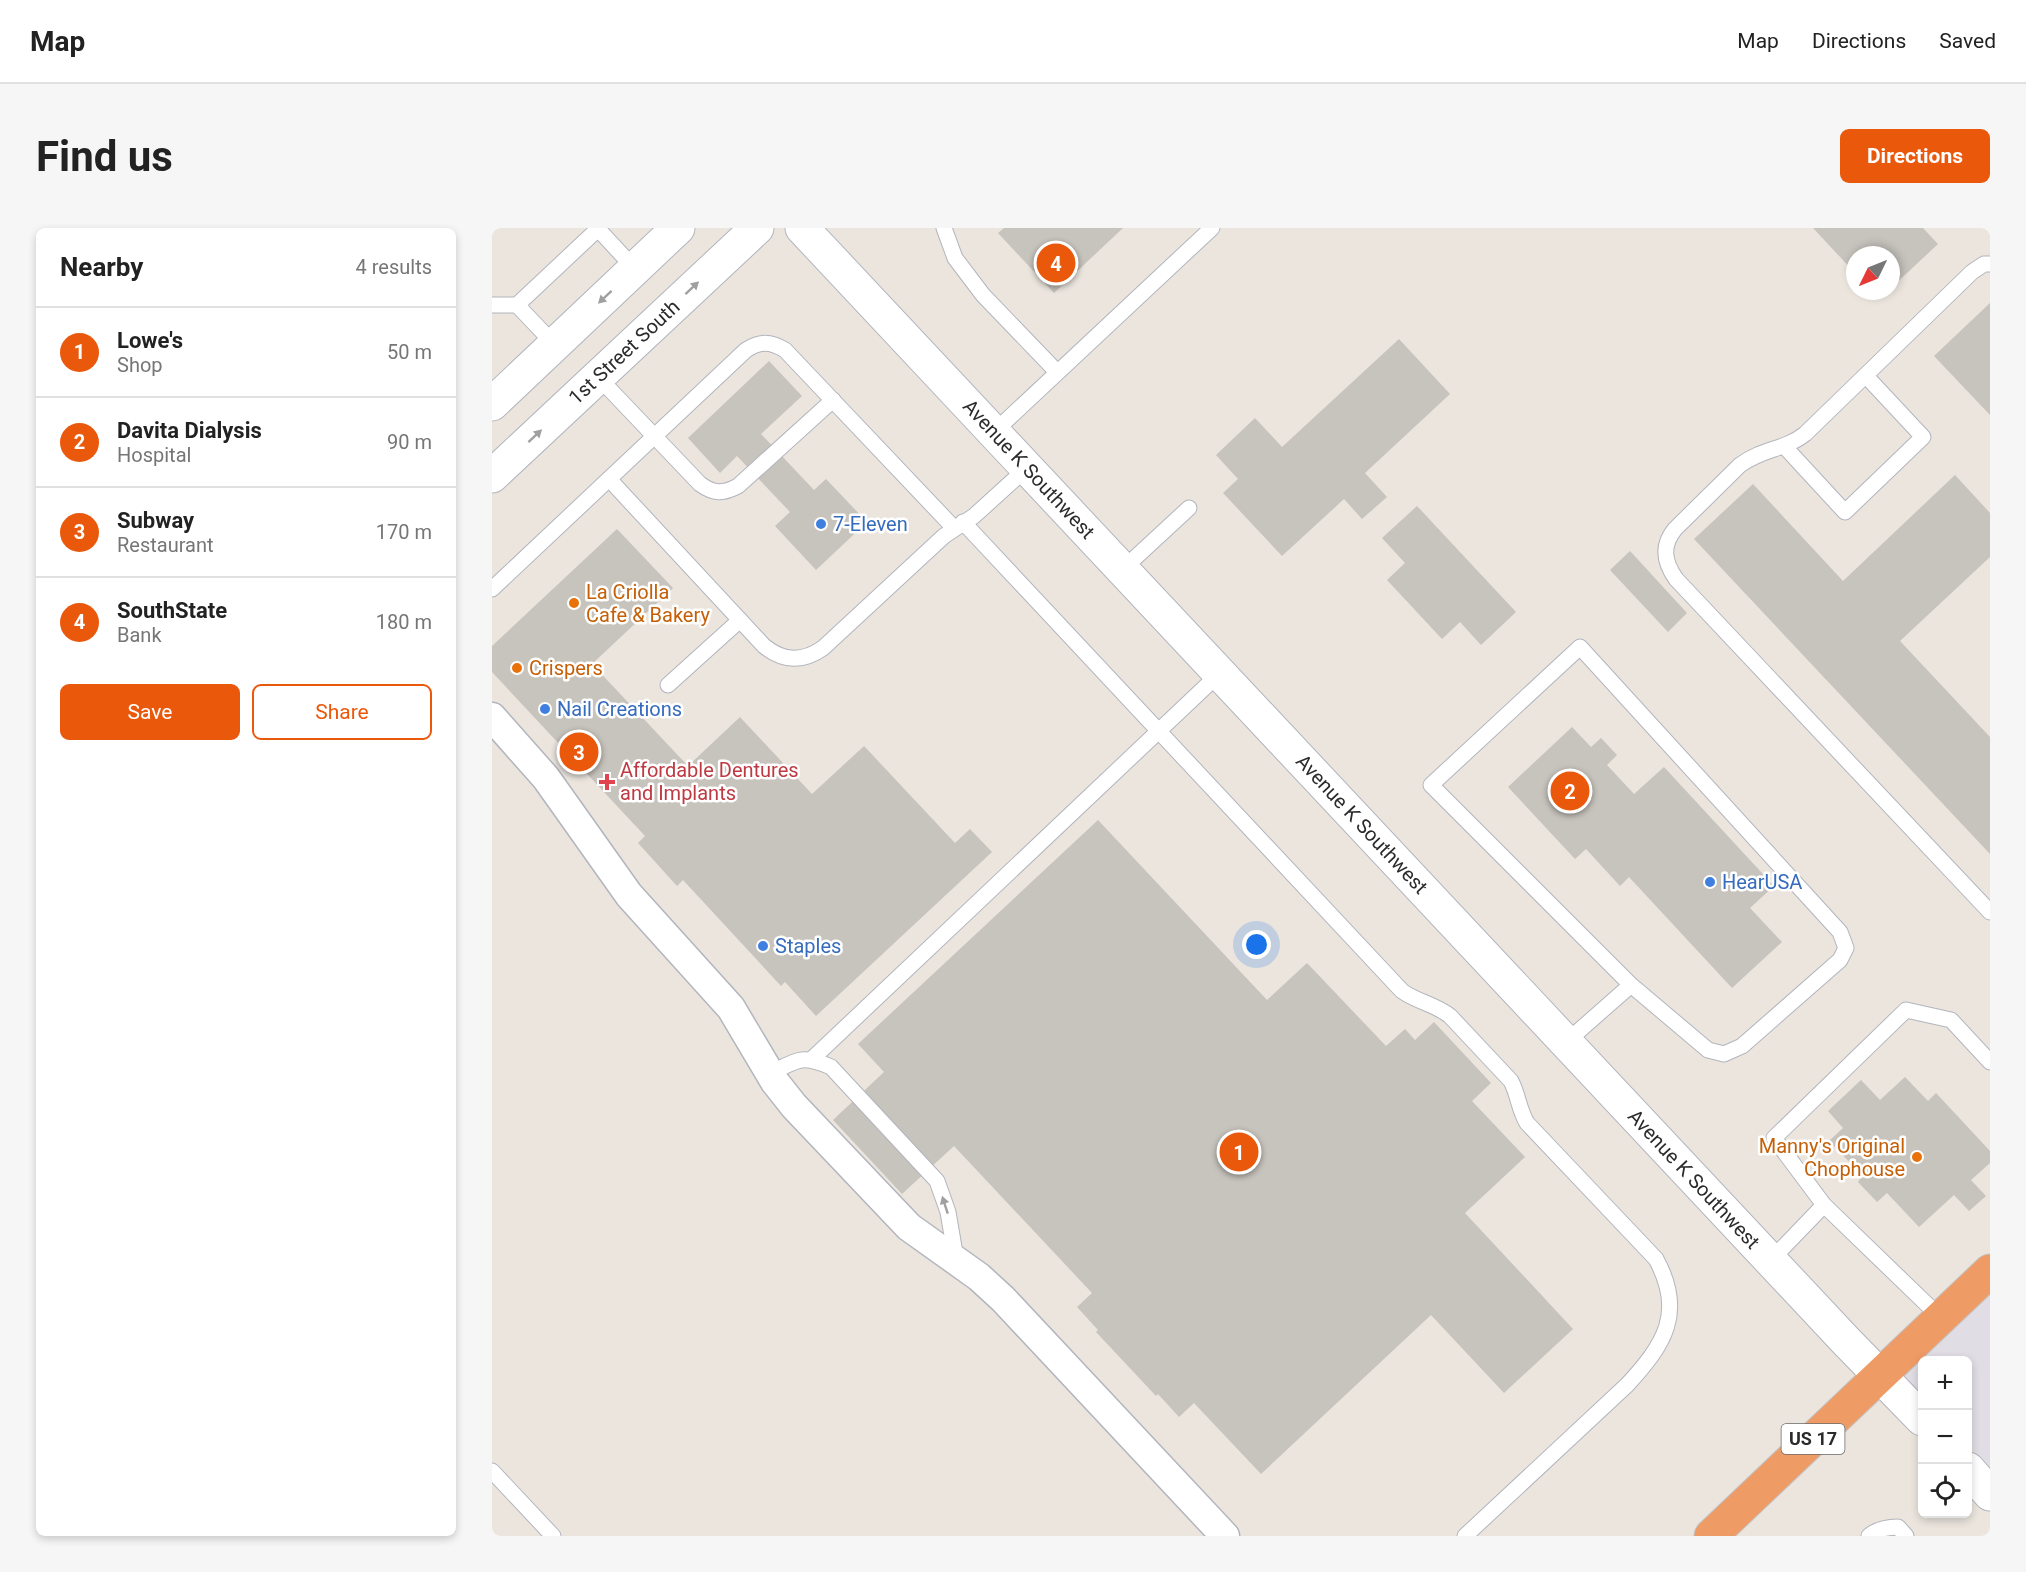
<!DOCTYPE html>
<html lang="en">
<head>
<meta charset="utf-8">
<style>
	body { margin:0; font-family:Roboto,sans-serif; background:#f6f6f6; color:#222 }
	.controls { position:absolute; right:18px; bottom:18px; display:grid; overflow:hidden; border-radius:9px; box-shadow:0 3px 9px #0003 }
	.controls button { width:54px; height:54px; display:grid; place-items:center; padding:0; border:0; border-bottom:2px solid #e0e0e0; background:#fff; color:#222; font:30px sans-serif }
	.compass { position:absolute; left:1354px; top:18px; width:54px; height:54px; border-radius:50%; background:#fff; box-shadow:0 3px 9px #0003; rotate:227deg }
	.you { position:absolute; left:765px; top:717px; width:21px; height:21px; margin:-15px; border:4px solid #fff; border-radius:50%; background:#1a73e8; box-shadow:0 0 0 9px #1a73e833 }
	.badge { display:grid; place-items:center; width:39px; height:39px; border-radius:50%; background:#ea580c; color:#fff; font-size:20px; font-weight:700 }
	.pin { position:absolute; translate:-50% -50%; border:3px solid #fff; box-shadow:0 2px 6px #0006 }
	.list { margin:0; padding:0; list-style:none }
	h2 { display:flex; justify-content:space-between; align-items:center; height:78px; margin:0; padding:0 24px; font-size:26px }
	h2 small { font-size:20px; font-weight:400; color:#767676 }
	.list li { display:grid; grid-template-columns:39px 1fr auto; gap:18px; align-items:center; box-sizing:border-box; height:90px; padding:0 24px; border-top:2px solid #e0e0e0 }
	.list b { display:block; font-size:22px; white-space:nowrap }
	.list p { margin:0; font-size:20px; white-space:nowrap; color:#767676 }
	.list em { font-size:20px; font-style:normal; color:#767676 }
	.actions { display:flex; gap:12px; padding:18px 24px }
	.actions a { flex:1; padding:14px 0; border:2px solid #ea580c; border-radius:9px; text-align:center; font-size:21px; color:#ea580c }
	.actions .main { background:#ea580c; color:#fff }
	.icon { flex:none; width:33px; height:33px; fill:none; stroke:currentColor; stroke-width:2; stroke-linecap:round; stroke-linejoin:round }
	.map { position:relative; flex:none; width:1498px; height:1308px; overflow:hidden; border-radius:9px }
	header { display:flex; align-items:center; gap:36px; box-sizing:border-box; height:84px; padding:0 30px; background:#fff; border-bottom:2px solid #e0e0e0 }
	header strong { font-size:28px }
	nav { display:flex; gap:33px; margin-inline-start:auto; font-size:21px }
	.intro { display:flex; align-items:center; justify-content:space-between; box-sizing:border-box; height:144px; padding:0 36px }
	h1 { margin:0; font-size:42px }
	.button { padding:15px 27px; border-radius:9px; background:#ea580c; color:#fff; font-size:21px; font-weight:700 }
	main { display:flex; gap:36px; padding:0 36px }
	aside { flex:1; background:#fff; border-radius:9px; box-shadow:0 3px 9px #0003 }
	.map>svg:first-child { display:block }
</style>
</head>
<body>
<header>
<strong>Map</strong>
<nav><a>Map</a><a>Directions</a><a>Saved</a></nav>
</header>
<div class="intro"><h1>Find us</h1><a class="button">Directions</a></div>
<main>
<aside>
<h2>Nearby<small>4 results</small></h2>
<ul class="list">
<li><span class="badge">1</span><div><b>Lowe's</b><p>Shop</p></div><em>50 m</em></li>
<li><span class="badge">2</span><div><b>Davita Dialysis</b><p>Hospital</p></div><em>90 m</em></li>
<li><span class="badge">3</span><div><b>Subway</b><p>Restaurant</p></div><em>170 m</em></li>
<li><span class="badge">4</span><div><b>SouthState</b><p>Bank</p></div><em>180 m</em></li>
</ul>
<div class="actions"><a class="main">Save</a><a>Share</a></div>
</aside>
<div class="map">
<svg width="1498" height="1308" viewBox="0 0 1498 1308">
	<rect width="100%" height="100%" fill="#ebe5de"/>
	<polygon fill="#e0dee4" points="1498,1062 1498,1242 1476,1217 1476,1132 1430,1132 1430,1167 1410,1146"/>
	<g fill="#c7c3bd">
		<polygon points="512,0 631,0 562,65 506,5"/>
		<polygon points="1321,0 1431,0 1446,16 1399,60 1399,27 1363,27 1363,45"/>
		<polygon points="1380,63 1396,63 1387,71"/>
		<polygon points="1498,75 1498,187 1442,128"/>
		<polygon points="907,111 958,166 873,245 895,269 870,291 852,271 790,328 731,265 746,251 724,227 763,190 790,219"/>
		<polygon points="277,133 310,168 269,206 322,262 334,251 375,294 324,342 283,298 298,284 245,228 228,245 196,210"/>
		<polygon points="1463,247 1498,285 1498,329 1408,413 1498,509 1498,626 1202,311 1261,256 1351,353"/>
		<polygon points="925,278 1024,384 989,417 968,394 950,411 895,352 913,335 890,310"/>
		<polygon points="125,301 181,360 100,436 196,538 248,489 320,566 372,518 463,615 478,601 500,624 324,788 293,754 289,758 191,652 185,658 146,615 153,608 0,444 0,418"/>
		<polygon points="1138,323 1195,385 1176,404 1118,342"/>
		<polygon points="1080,499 1099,519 1109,510 1125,527 1115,537 1142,566 1172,539 1282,658 1258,680 1290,714 1240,760 1137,649 1128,658 1094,621 1083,631 1016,559"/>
		<polygon points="606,592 775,772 815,735 894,818 913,801 923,812 942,794 999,855 980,873 1033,929 973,985 1081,1101 1012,1165 939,1087 769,1246 702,1175 687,1189 666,1166 664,1168 604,1104 606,1102 585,1079 600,1065 462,918 410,966 341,892 392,844 366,816"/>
		<polygon points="1413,849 1436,873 1444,865 1498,923 1498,935 1479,952 1494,968 1477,983 1462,967 1427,999 1395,965 1385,974 1366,954 1370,947 1337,913 1351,900 1336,883 1369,852 1388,872"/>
	</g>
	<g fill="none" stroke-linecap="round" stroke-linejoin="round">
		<g stroke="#b2b5bd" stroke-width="17">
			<g id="lane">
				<polyline points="452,0 463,30 491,67 565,144"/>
				<polyline points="106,1 143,41"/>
				<path d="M1498 36H1492L1480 44 1313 206C1293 222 1271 220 1248 237L1183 301C1169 318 1172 334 1184 351L1498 684"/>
				<polyline points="0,77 25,77 107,0"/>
				<polyline points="25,77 63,117"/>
				<path d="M106 149 208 256C222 266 231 266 246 258L341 172"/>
				<polyline points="502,204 720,0"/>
				<polyline points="1292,218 1353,284 1431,209 1374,148"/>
				<path d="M117 251 272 418C292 434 311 434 331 420L452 308 482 288 536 239"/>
				<path d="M471 294 910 763C925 774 943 776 958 788L1019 853C1026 866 1027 882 1035 895L1164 1031C1193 1084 1173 1116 1135 1157L973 1308"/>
				<polyline points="631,341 697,280"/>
				<path d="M0 361 254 122C268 113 278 113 293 122L462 300"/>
				<polyline points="176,457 248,392"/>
				<polyline points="1073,815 1139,757 1216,822 1232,826 1250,818 1348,732 1354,720 1348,704 1088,419 939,557 1139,757"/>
				<polyline points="320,831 728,445"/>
				<path d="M278 845C307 832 309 826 339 839L445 953 456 984 464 1031"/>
				<polyline points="1278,1033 1332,977"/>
				<polyline points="1449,1090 1332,977 1282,910 1414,782 1459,792 1498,834"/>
				<polyline points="0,1243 61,1308"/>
				<path d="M1377 1308C1385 1301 1395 1299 1406 1299L1414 1308"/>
			</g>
		</g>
		<g stroke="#b2b5bd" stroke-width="31">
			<polyline id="street" points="0,489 54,550 137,667 239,780 283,854 302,878 417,999 487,1049 511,1071 733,1308"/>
		</g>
		<g stroke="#b2b5bd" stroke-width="35">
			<g id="secondary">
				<polyline points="310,0 1354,1113 1430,1191"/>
				<polyline points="0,176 186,0"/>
				<polyline points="0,248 265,0"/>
				<polyline points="1476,1241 1498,1266"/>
			</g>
		</g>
		<g stroke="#c4c4c4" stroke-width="35">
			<polyline id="highway" points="1219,1308 1498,1043"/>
		</g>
		<use href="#lane" stroke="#fff" stroke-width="15"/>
		<use href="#street" stroke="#fff" stroke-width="28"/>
		<use href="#secondary" stroke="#fff" stroke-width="33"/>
		<use href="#highway" stroke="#ef9b66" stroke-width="33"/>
	</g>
	<defs><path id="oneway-solid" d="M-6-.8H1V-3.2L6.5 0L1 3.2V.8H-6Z" transform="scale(1.5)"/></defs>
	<g fill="#a0a0a0">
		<use href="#oneway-solid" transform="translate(200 60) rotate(-43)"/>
		<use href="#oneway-solid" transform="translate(113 69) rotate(137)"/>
		<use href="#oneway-solid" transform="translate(43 208) rotate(-43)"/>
		<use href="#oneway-solid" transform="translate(453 977) rotate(-108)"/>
	</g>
	<g fill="#3f7fe0" stroke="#fff" stroke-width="2">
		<circle cx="329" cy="296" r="6"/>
		<circle cx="53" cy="481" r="6"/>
		<circle cx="1218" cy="654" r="6"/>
		<circle cx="271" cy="718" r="6"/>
	</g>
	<g fill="#e8710a" stroke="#fff" stroke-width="2">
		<circle cx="82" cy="375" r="6"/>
		<circle cx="25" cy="440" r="6"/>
		<circle cx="1425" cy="929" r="6"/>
	</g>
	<path fill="#e0444e" stroke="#fff" stroke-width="2" d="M112 545h6v6h6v6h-6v6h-6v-6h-6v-6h6z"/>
	<g text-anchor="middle" stroke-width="5" stroke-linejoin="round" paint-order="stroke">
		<rect fill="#fff" stroke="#6b6b6b" stroke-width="1.5" x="1289.5" y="1196" width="63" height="30" rx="4.5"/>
		<g font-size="18" font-weight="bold" fill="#2b2b2b">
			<text x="1321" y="1217">US 17</text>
		</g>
		<g font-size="20" fill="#2b2b2b" stroke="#fff">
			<text transform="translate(132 124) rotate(-43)" y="7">1st Street South</text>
			<text transform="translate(537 241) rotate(47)" y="7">Avenue K Southwest</text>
			<text transform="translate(870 596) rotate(47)" y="7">Avenue K Southwest</text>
			<text transform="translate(1202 951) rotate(47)" y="7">Avenue K Southwest</text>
		</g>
		<g font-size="20" fill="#366cbe" stroke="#fff" text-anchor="start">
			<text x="341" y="303">7-Eleven</text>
			<text x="65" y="488">Nail Creations</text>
			<text x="1230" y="661">HearUSA</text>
			<text x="283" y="725">Staples</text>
		</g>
		<g font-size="20" fill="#c56008" stroke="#fff" text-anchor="start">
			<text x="94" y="371">La Criolla<tspan x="94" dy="23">Cafe &amp; Bakery</tspan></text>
			<text x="37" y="447">Crispers</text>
			<text x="1413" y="925" text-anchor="end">Manny's Original<tspan x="1413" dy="23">Chophouse</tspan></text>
		</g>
		<g font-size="20" fill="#be3a42" stroke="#fff" text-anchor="start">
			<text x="128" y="549">Affordable Dentures<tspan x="128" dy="23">and Implants</tspan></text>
		</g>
	</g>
</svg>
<div class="controls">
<button>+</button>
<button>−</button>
<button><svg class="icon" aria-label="locate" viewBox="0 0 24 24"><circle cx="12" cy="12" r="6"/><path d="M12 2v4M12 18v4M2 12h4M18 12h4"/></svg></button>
</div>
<svg class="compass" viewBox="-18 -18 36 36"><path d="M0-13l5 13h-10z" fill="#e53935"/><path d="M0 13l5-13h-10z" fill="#767676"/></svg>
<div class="you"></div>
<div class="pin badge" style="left:747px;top:924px">1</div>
<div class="pin badge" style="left:1078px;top:563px">2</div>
<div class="pin badge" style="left:87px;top:524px">3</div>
<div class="pin badge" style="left:564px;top:35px">4</div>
</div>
</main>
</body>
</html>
